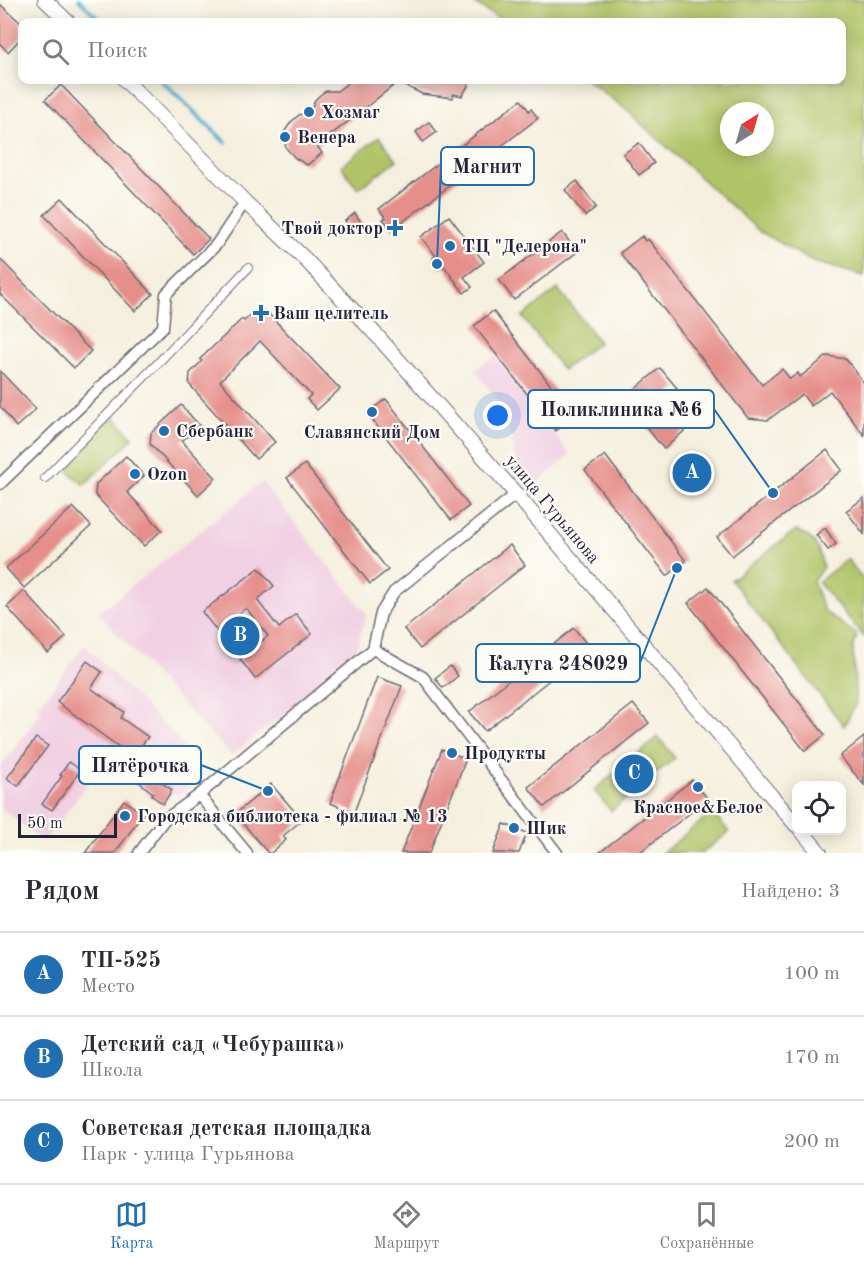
<!DOCTYPE html>
<html lang="ru">
<head>
<meta charset="utf-8">
<style>
	body { margin:0; font-family:"Old Standard TT",serif; background:#f2f2f3; color:#2b2b33 }
	.controls { position:absolute; right:18px; bottom:18px; display:grid; overflow:hidden; border-radius:12px; box-shadow:0 3px 15px #0003 }
	.controls button { width:54px; height:54px; display:grid; place-items:center; padding:0; border:0; border-bottom:2px solid #e1e1e2; background:#fff; color:#2b2b33; font:30px sans-serif }
	.compass { position:absolute; left:720px; top:102px; width:54px; height:54px; border-radius:50%; background:#fff; box-shadow:0 3px 15px #0003; rotate:37deg }
	.scale { position:absolute; left:18px; bottom:15px; width:99px; box-sizing:border-box; padding-left:6px; border:3px solid #22223b; border-top:0; font-size:16px; line-height:21px; white-space:nowrap; color:#22223b; -webkit-text-stroke:4px #fdfcf7; paint-order:stroke }
	.you { position:absolute; left:498px; top:416px; width:21px; height:21px; margin:-15px; border:4px solid #fff; border-radius:50%; background:#1a73e8; box-shadow:0 0 0 9px #1a73e833 }
	.badge { display:grid; place-items:center; width:39px; height:39px; border-radius:50%; background:#1f6fb2; color:#fff; font-size:20px; font-weight:700 }
	.pin { position:absolute; translate:-50% -50%; border:3px solid #fff; box-shadow:0 2px 6px #0006 }
	.list { margin:0; padding:0; list-style:none }
	h2 { display:flex; justify-content:space-between; align-items:center; height:78px; margin:0; padding:0 24px; font-size:26px }
	h2 small { font-size:20px; font-weight:400; color:#7c7c81 }
	.list li { display:grid; grid-template-columns:39px 1fr auto; gap:18px; align-items:center; box-sizing:border-box; height:84px; padding:0 24px; border-top:2px solid #e1e1e2 }
	.list b { display:block; font-size:22px; white-space:nowrap }
	.list p { margin:0; font-size:20px; white-space:nowrap; color:#7c7c81 }
	.list em { font-size:20px; font-style:normal; color:#7c7c81 }
	.icon { flex:none; width:33px; height:33px; fill:none; stroke:currentColor; stroke-width:2; stroke-linecap:round; stroke-linejoin:round }
	.map { position:relative; flex:none; width:864px; height:853px; overflow:hidden }
	.search { position:absolute; background:#fff; box-shadow:0 3px 15px #0003; left:18px; right:18px; top:18px; height:66px; display:flex; align-items:center; gap:15px; box-sizing:border-box; padding:0 21px; border-radius:12px; color:#7c7c81; font-size:22px }
	.sheet { height:330px; background:#fff }
	nav { display:flex; justify-content:space-around; align-items:center; box-sizing:border-box; height:84px; border-top:2px solid #e1e1e2; background:#fff; font-size:16px; color:#7c7c81 }
	nav a { display:grid; justify-items:center; gap:3px }
	nav .on { color:#1f6fb2 }
	.map>svg:first-child { display:block }
</style>
</head>
<body>
<div class="map">
<svg width="864" height="853" viewBox="0 0 864 853">
	<rect width="100%" height="100%" fill="#fdfcf7"/>
	<filter id="ink" filterUnits="userSpaceOnUse"><feTurbulence type="fractalNoise" baseFrequency=".0167" numOctaves="2"/><feDisplacementMap in="SourceGraphic" scale="12" xChannelSelector="R" yChannelSelector="G"/><feConvolveMatrix kernelMatrix="1 2 1 2 8 2 1 2 1" color-interpolation-filters="sRGB"/></filter>
	<filter id="wash" filterUnits="userSpaceOnUse"><feTurbulence type="fractalNoise" baseFrequency=".008" numOctaves="4" result="noise"/><feDisplacementMap in="SourceGraphic" scale="24" xChannelSelector="R" yChannelSelector="G"/><feGaussianBlur stdDeviation="1.35" result="paint"/><feColorMatrix in="noise" values="0 0 0 0 0 0 0 0 0 0 0 0 0 0 0 0 0 1.4 0 .05"/><feComposite in="paint" operator="in"/></filter>
	<g filter="url(#wash)">
		<rect width="100%" height="100%" fill="#f5f0de"/>
		<g fill="#f1d0e2">
			<polygon points="495,356 570,455 528,491 522,483 504,410 475,370"/>
			<polygon points="262,482 367,614 354,657 231,756 98,613"/>
			<polygon points="84,645 175,736 204,775 178,796 173,792 162,806 106,759 44,842 0,807 0,767 42,711 38,708"/>
		</g>
		<g fill="#b1c366" stroke="#6a7250" stroke-width="1.5" fill-rule="evenodd">
			<path d="M468 0H864V276L813 262 759 231 624 108 587 80H842V22H505ZM729 111H765V147H729Z"/>
			<polygon points="379,137 397,160 358,189 341,166"/>
			<polygon points="558,289 599,342 563,370 522,317"/>
			<polygon points="113,415 133,438 84,485 63,467"/>
			<path d="M796 530C817 540 818 545 823 567L813 581 824 611 857 635 853 647 856 703 844 726 731 580Z"/>
			<polygon points="847,559 864,580 864,637 818,582"/>
			<polygon points="658,737 675,758 611,811 594,790"/>
			<polygon points="713,812 729,832 702,853 662,853"/>
		</g>
		<g fill="none" stroke-linecap="round" stroke-linejoin="round">
			<g stroke="#52add0" stroke-width="4">
				<polyline points="79,0 102,22"/>
				<polyline points="161,80 226,143"/>
			</g>
		</g>
		<g id="blocks">
			<g fill="#e68e8a">
				<polygon points="0,4 22,24 22,37 8,52 0,44"/>
				<polygon points="352,80 468,80 468,86 462,96 453,94 453,98 422,94 398,82 317,146 322,153 307,165 295,158 286,148 283,134 291,122 299,115 310,112 315,100 320,95 326,91 337,91"/>
				<polygon points="61,85 209,239 193,254 45,100"/>
				<polygon points="521,100 529,111 531,109 538,118 392,230 383,219 386,218 379,209"/>
				<polygon points="429,122 437,132 423,142 416,132"/>
				<polygon points="639,143 654,163 639,175 623,154"/>
				<polygon points="577,181 596,207 585,216 565,190"/>
				<polygon points="62,198 153,294 135,311 44,215"/>
				<polygon points="355,213 364,227 355,234 345,221"/>
				<polygon points="449,216 484,262 464,277 472,287 464,293 444,266 440,269 433,258 436,256 421,237"/>
				<polygon points="562,232 577,252 514,300 499,280"/>
				<polygon points="642,236 645,241 648,239 762,385 782,369 790,379 798,373 800,377 827,356 846,359 864,383 864,435 830,391 811,406 802,394 768,420 748,418 620,253"/>
				<polygon points="0,259 91,351 74,368 0,294"/>
				<polygon points="255,311 266,311 340,389 317,410 307,399 311,395 260,341 220,381 275,442 256,459 189,384 190,373 202,361 200,359 242,319 244,321"/>
				<polygon points="493,311 575,416 556,431 474,326"/>
				<polygon points="660,368 677,388 666,397 690,426 664,449 647,428 653,423 645,415 651,410 634,390"/>
				<polygon points="0,371 36,409 16,427 0,406"/>
				<polygon points="386,399 469,506 451,520 367,413"/>
				<polygon points="181,405 199,425 182,441 216,478 198,495 150,444 151,433"/>
				<polygon points="827,450 842,470 732,556 717,537"/>
				<polygon points="605,455 686,561 667,576 585,470"/>
				<polygon points="126,456 144,476 127,492 162,530 144,546 95,495 96,484"/>
				<polygon points="691,462 703,477 693,484 682,469"/>
				<polygon points="305,464 388,570 370,584 287,478"/>
				<polygon points="864,498 864,534 846,511"/>
				<polygon points="73,507 91,526 24,588 6,568"/>
				<polygon points="825,528 836,544 828,550 816,535"/>
				<polygon points="510,545 525,565 420,649 404,629"/>
				<polygon points="259,568 274,586 257,600 279,628 296,614 312,634 255,679 240,659 268,636 246,608 217,631 202,612"/>
				<polygon points="708,587 825,735 805,751 688,603"/>
				<polygon points="24,591 66,637 48,653 7,607"/>
				<polygon points="574,628 590,648 485,731 469,712"/>
				<polygon points="87,661 102,672 91,688 124,712 121,718 148,737 133,757 57,702"/>
				<polygon points="450,666 458,676 443,688 435,678"/>
				<polygon points="377,677 402,686 354,812 330,803"/>
				<polygon points="633,704 649,723 544,807 528,787"/>
				<polygon points="864,737 864,785 840,756"/>
				<polygon points="36,738 48,746 18,786 7,778"/>
				<polygon points="442,749 466,759 429,853 401,853"/>
				<polygon points="69,762 81,770 52,810 42,804 62,776 60,775"/>
				<polygon points="149,769 160,777 158,780 172,790 163,804 151,795 153,793 139,782"/>
				<polygon points="692,780 708,799 639,853 599,853"/>
				<polygon points="271,784 302,820 283,836 286,840 271,853 268,853 235,814"/>
				<polygon points="124,800 143,814 115,853 85,853"/>
				<polygon points="504,824 527,833 519,853 493,853"/>
			</g>
		</g>
	</g>
	<g filter="url(#ink)">
		<use href="#blocks" fill-opacity="0" stroke="#6c6a74" stroke-width="1.5"/>
		<g fill="none" stroke-linecap="round" stroke-linejoin="round">
			<g stroke="#6c6a74" stroke-width="10">
				<polyline id="pedestrian" points="45,478 156,365 248,268"/>
			</g>
			<g stroke="#6c6a74" stroke-width="13">
				<g id="minor">
					<polyline points="0,484 163,327 166,294 216,245 245,202"/>
					<polyline points="373,649 423,677 557,853"/>
					<polyline points="199,795 247,853"/>
					<polyline points="139,853 164,820 199,795 373,649 381,613 394,592 516,494"/>
				</g>
			</g>
			<g stroke="#6c6a74" stroke-width="16">
				<g id="tertiary">
					<polyline points="45,0 68,22"/>
					<polyline points="125,80 245,202 304,258 380,339 516,494 796,825"/>
					<polyline points="801,830 820,853"/>
				</g>
			</g>
			<use href="#pedestrian" stroke="#fff" stroke-width="8"/>
			<use href="#minor" stroke="#fff" stroke-width="10"/>
			<use href="#tertiary" stroke="#fff" stroke-width="14"/>
		</g>
	</g>
	<g fill="#1f6fb2" stroke="#fdfcf7" stroke-width="2">
		<circle cx="309" cy="112" r="6"/>
		<circle cx="285" cy="137" r="6"/>
		<path d="M392 219h6v6h6v6h-6v6h-6v-6h-6v-6h6z"/>
		<circle cx="450" cy="246" r="6"/>
		<path d="M258 304h6v6h6v6h-6v6h-6v-6h-6v-6h6z"/>
		<circle cx="372" cy="412" r="6"/>
		<circle cx="164" cy="431" r="6"/>
		<circle cx="135" cy="474" r="6"/>
		<circle cx="452" cy="753" r="6"/>
		<circle cx="698" cy="787" r="6"/>
		<circle cx="125" cy="816" r="6"/>
		<circle cx="514" cy="828" r="6"/>
	</g>
	<g text-anchor="middle" stroke-width="4.5" stroke-linejoin="round" paint-order="stroke">
		<g font-size="18" font-weight="bold" fill="#22223b" stroke="#fdfcf7" text-anchor="start">
			<text x="321" y="118">Хозмаг</text>
			<text x="297" y="143">Венера</text>
			<text x="383" y="234" text-anchor="end">Твой доктор</text>
			<text x="462" y="252">ТЦ "Делерона"</text>
			<text x="273" y="319">Ваш целитель</text>
			<text x="176" y="437">Сбербанк</text>
			<text x="372" y="438" text-anchor="middle">Славянский Дом</text>
			<text x="147" y="480">Ozon</text>
			<text x="464" y="759">Продукты</text>
			<text x="698" y="813" text-anchor="middle">Красное&amp;Белое</text>
			<text x="137" y="822">Городская библиотека - филиал № 13</text>
			<text x="526" y="834">Шик</text>
		</g>
		<g font-size="18" fill="#22223b" stroke="#fdfcf7">
			<text transform="translate(553 509) rotate(50)" y="6">улица Гурьянова</text>
		</g>
	</g>
	<path fill="none" stroke="#1f6fb2" stroke-width="2" d="M437 264L441 166M773 493L714 409M677 568L640 663M268 791L201 765"/>
	<g fill="#1f6fb2" stroke="#fdfcf7" stroke-width="2">
		<circle cx="437" cy="264" r="6"/>
		<circle cx="773" cy="493" r="6"/>
		<circle cx="677" cy="568" r="6"/>
		<circle cx="268" cy="791" r="6"/>
	</g>
	<g fill="#fdfcf7" stroke="#1f6fb2" stroke-width="2">
		<rect x="441" y="147" width="93" height="38" rx="6"/>
		<rect x="528" y="390" width="186" height="38" rx="6"/>
		<rect x="476" y="644" width="164" height="38" rx="6"/>
		<rect x="79" y="746" width="122" height="38" rx="6"/>
	</g>
	<g font-size="20" text-anchor="middle" font-weight="bold" fill="#22223b">
		<text x="487" y="173">Магнит</text>
		<text x="621" y="416">Поликлиника №6</text>
		<text x="558" y="670">Калуга 248029</text>
		<text x="140" y="772">Пятёрочка</text>
	</g>
</svg>
<div class="controls">
<button><svg class="icon" aria-label="locate" viewBox="0 0 24 24"><circle cx="12" cy="12" r="6"/><path d="M12 2v4M12 18v4M2 12h4M18 12h4"/></svg></button>
</div>
<svg class="compass" viewBox="-18 -18 36 36"><path d="M0-13l5 13h-10z" fill="#e53935"/><path d="M0 13l5-13h-10z" fill="#7c7c81"/></svg>
<div class="scale">50 m</div>
<div class="you"></div>
<div class="pin badge" style="left:692px;top:473px">A</div>
<div class="pin badge" style="left:240px;top:636px">B</div>
<div class="pin badge" style="left:634px;top:774px">C</div>
<div class="search"><svg class="icon" aria-label="search" viewBox="0 0 24 24"><circle cx="10" cy="10" r="6"/><path d="M15 15l6 6"/></svg>Поиск</div>
</div>
<section class="sheet">
<h2>Рядом<small>Найдено: 3</small></h2>
<ul class="list">
<li><span class="badge">A</span><div><b>ТП-525</b><p>Место</p></div><em>100 m</em></li>
<li><span class="badge">B</span><div><b>Детский сад «Чебурашка»</b><p>Школа</p></div><em>170 m</em></li>
<li><span class="badge">C</span><div><b>Советская детская площадка</b><p>Парк · улица Гурьянова</p></div><em>200 m</em></li>
</ul>
</section>
<nav>
<a class="on"><svg class="icon" aria-label="map" viewBox="0 0 24 24"><path d="M3 6l6-2 6 2 6-2v14l-6 2-6-2-6 2zM9 4v14M15 6v14"/></svg>Карта</a>
<a><svg class="icon" aria-label="directions" viewBox="0 0 24 24"><path d="M12 3l9 9-9 9-9-9zM9 14v-3h6M13 9l2 2-2 2"/></svg>Маршрут</a>
<a><svg class="icon" aria-label="saved" viewBox="0 0 24 24"><path d="M7 4h10v16l-5-4-5 4z"/></svg>Сохранённые</a>
</nav>
</body>
</html>
